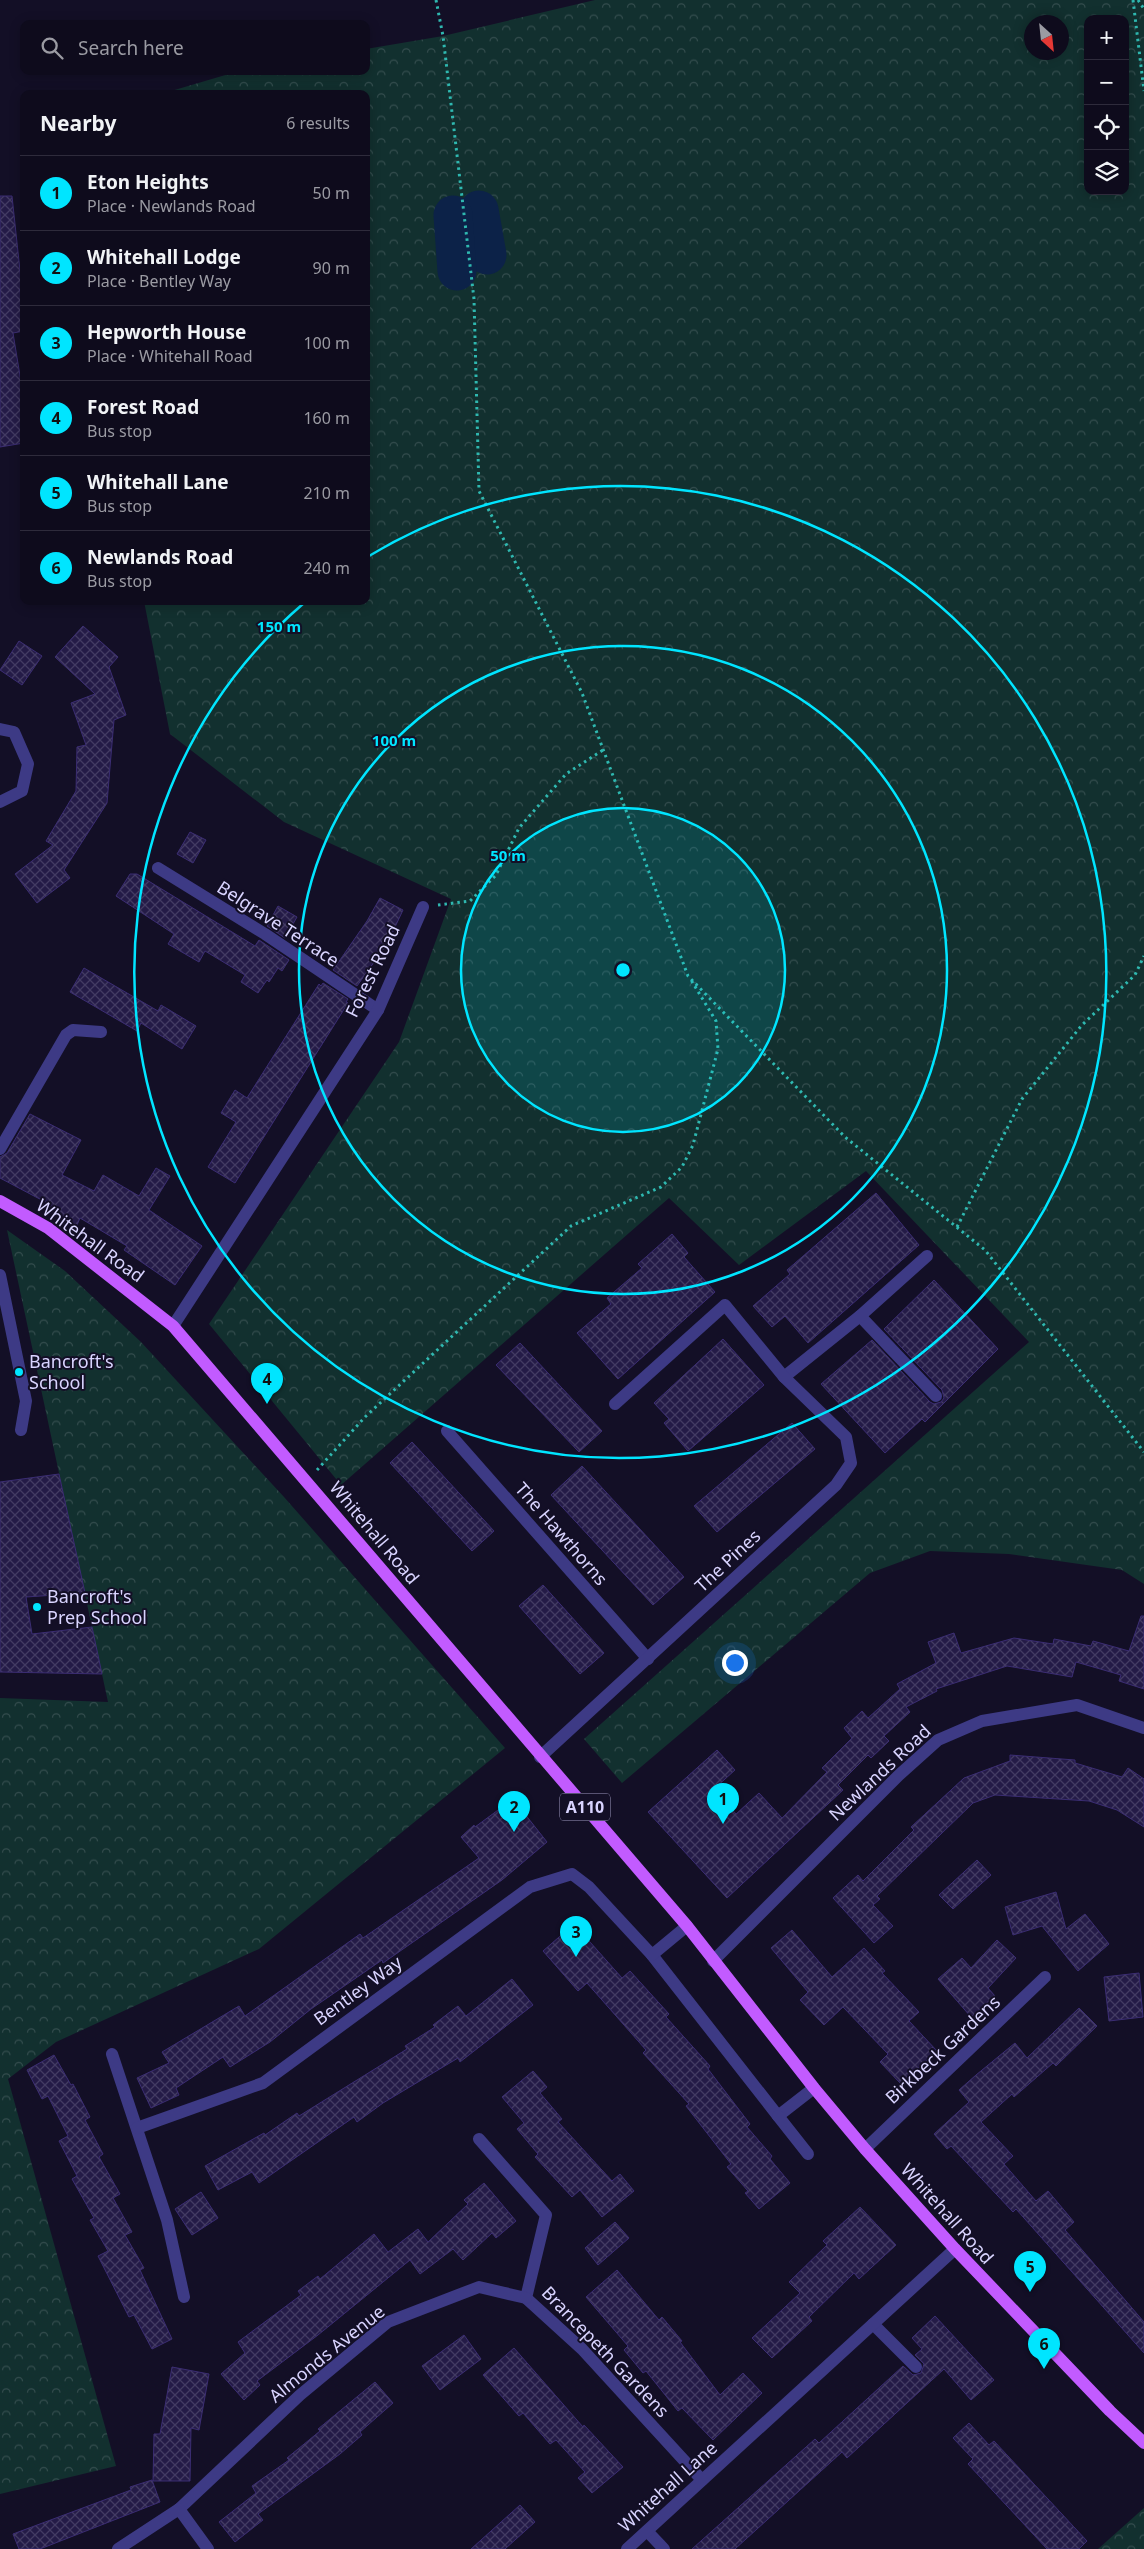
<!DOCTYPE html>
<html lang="en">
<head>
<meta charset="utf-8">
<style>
	body { margin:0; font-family:"Noto Sans",sans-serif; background:#171425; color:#f1f3f6 }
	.controls { position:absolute; right:15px; top:15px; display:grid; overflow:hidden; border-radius:10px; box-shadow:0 2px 12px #0003 }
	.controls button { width:45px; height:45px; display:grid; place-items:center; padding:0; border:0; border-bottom:1px solid #2e2b3b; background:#0e0b1c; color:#f1f3f6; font:25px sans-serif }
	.compass { position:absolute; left:1024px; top:15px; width:45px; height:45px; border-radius:50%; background:#0e0b1c; box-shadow:0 2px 12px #0003; rotate:153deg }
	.you { position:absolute; left:734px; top:1662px; width:18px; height:18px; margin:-12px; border:4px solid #fff; border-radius:50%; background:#1a73e8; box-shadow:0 0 0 8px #1a73e833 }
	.badge { display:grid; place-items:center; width:32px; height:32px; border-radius:50%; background:#00e5ff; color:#111; font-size:16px; font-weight:700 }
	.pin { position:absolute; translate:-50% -41px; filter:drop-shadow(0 1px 2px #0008) }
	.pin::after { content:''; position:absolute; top:26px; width:18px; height:15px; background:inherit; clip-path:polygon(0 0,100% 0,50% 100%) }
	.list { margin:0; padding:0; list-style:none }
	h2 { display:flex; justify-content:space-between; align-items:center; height:65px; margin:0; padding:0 20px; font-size:21px }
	h2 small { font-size:16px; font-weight:400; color:#9b9ba3 }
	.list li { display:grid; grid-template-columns:32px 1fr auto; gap:15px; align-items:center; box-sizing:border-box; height:75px; padding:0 20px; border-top:1px solid #2e2b3b }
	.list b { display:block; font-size:19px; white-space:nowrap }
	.list p { margin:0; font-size:16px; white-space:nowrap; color:#9b9ba3 }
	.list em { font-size:16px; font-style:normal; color:#9b9ba3 }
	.icon { flex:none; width:28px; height:28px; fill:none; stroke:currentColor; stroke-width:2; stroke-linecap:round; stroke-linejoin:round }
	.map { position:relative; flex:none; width:1144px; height:2549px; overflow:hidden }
	.search { position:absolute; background:#0e0b1c; box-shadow:0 2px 12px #0003; left:20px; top:20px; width:350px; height:55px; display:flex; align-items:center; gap:12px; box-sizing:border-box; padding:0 18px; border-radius:10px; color:#9b9ba3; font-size:19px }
	.panel { position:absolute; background:#0e0b1c; box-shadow:0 2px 12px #0003; left:20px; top:90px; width:350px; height:515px; border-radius:10px }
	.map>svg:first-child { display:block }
</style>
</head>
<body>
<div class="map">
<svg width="1144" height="2549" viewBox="0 0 1144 2549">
	<defs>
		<pattern id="forest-crowns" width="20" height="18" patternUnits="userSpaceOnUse" patternTransform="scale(1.25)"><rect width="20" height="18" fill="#12302f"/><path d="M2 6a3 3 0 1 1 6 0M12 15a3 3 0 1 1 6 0" fill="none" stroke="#344d4e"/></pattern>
		<pattern id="building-cross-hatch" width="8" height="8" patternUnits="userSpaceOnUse" patternTransform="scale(1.25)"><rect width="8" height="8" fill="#241b47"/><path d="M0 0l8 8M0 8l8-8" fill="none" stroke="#433b63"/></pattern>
	</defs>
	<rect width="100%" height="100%" fill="#130f26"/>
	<g fill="url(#forest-crowns)" fill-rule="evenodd">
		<path d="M595 0H1144V1584L1122 1570 1009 1554 930 1551 870 1573 622 1783 584 1739 1029 1342 866 1171 739 1265 669 1198 341 1485 209 1324 399 1042 451 899 284 822 170 734 144 601H366V94H161L239 71H366V49L443 36ZM1088 19H1125V191H1088ZM1062 22V52H1032V22Z"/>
		<polygon points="7,1230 65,1271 141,1342 284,1497 505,1748 259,1949 56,2042 8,2079 116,2466 0,2494 0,1698 108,1702"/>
		<polygon points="1144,2508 1144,2549 1098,2549"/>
	</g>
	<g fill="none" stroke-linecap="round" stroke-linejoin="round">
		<g stroke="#0c2248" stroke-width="39">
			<polyline points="479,210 487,255"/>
			<polyline points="453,215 457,271"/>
		</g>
	</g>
	<g fill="url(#building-cross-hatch)" stroke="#3b2d73">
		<polygon points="0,196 12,196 22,289 20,289 24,331 13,333 24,400 24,443 0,447"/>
		<polygon points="83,626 118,657 109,667 126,715 114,720 107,803 64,870 70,878 37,903 15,874 53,845 46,841 76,791 77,747 86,745 71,703 95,694 55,657"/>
		<polygon points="19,641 42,656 22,685 0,670"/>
		<polygon points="190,832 206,840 193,863 177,854"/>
		<polygon points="130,874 137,874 255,946 259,940 289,960 282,971 278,968 269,982 267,980 258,993 241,982 245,975 205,951 199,962 168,944 174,934 116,896"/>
		<polygon points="380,898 403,910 387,944 357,986 333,970 367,921"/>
		<polygon points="278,906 297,917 285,938 267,926"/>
		<polygon points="84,968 158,1011 161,1005 196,1026 182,1049 141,1023 137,1031 70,992"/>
		<polygon points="323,983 348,999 346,1002 348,1003 235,1183 208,1167 236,1122 221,1113 235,1090 247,1098 319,984 321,986"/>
		<polygon points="30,1114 81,1140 62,1175 94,1191 103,1175 139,1196 156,1168 170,1176 149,1210 202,1246 175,1285 124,1250 127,1246 80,1218 77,1225 48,1211 51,1205 0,1178 0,1157 7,1153"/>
		<polygon points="876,1193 919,1245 808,1343 785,1316 772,1327 753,1306 790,1274 787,1270"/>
		<polygon points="672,1234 688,1253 684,1257 715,1292 618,1379 577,1333 611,1304 607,1298 642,1268 638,1264"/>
		<polygon points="934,1280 998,1349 925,1422 922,1419 885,1453 821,1384 872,1340 930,1402 934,1404 941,1402 944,1398 942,1390 884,1329"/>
		<polygon points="723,1339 764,1385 688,1451 664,1423 669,1419 654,1403"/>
		<polygon points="520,1343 602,1431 579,1452 496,1365"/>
		<polygon points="792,1423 815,1449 717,1532 694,1506"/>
		<polygon points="412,1442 494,1531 472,1551 390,1463"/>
		<polygon points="582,1466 684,1577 653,1605 551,1495"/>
		<polygon points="59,1474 85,1593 26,1597 32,1634 92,1627 102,1674 0,1672 0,1482"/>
		<polygon points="543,1585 604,1653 580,1674 519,1606"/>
		<polygon points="1141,1616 1144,1616 1144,1689 1119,1681 1121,1675 1076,1662 1072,1677 1007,1666 936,1689 937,1691 906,1707 910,1712 884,1736 889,1741 871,1758 868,1755 838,1785 843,1790 727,1898 648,1812 717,1750 735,1770 714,1789 736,1814 759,1793 782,1818 827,1772 822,1768 852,1738 844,1728 862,1711 868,1718 900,1689 897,1684 936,1663 928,1642 954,1633 961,1653 1014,1638 1053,1644 1054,1639 1091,1646 1093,1641 1129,1651"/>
		<polygon points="1010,1755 1075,1760 1075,1763 1122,1777 1128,1768 1144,1779 1144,1827 1117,1810 1089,1801 995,1795 973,1803 877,1896 880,1899 873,1905 893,1926 874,1943 833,1898 858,1875 863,1881 914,1830 911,1827 964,1778 1010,1761"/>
		<polygon points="513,1799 547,1842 502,1880 383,1963 382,1960 311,2009 270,2042 230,2067 223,2057 176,2088 179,2095 151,2108 137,2078 169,2063 162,2052 239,2006 245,2016 360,1934 363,1938 479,1858 461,1837 474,1825 475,1827"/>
		<polygon points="977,1860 991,1875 953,1909 939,1895"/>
		<polygon points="1056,1892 1066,1929 1085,1914 1109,1944 1078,1971 1042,1926 1013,1935 1005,1907"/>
		<polygon points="574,1924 622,1978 630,1971 669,2014 666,2017 710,2066 708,2069 750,2124 747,2127 772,2156 770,2159 790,2183 759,2209 745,2193 748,2191 727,2167 731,2164 686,2106 689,2104 643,2053 646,2050 587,1983 578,1991 543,1951"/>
		<polygon points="792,1930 832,1977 864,1948 885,1971 882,1973 919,2012 909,2021 937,2051 901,2084 880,2062 888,2054 843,2007 824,2025 800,2000 808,1992 771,1948"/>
		<polygon points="997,1940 1016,1958 988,1988 995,1996 971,2017 938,1979 962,1958 971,1968"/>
		<polygon points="1139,1973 1143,2017 1109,2021 1104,1977"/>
		<polygon points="512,1979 533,2005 460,2062 458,2058 383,2103 357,2122 354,2117 259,2183 252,2172 218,2190 205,2166 264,2133 265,2135 297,2113 299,2116 407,2049 405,2046 435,2027 433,2025 458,2006 466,2016"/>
		<polygon points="1079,2008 1097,2026 1056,2066 1053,2063 1014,2097 1012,2094 981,2122 1013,2156 1004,2164 1036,2201 1048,2191 1074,2222 1065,2230 1144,2322 1144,2353 1016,2209 1013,2212 951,2146 947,2149 934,2134 969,2102 959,2090 976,2075 1015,2043 1027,2058"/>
		<polygon points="54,2055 71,2085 73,2084 90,2117 85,2120 103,2154 99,2157 120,2194 113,2198 132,2232 125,2235 144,2268 140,2270 172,2339 152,2349 134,2315 129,2317 98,2256 108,2251 90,2220 94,2218 72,2179 77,2176 59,2141 68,2136 48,2096 42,2099 27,2070"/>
		<polygon points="533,2071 547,2087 540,2093 562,2119 558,2122 612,2181 620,2174 634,2191 602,2217 580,2190 572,2197 535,2157 538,2154 517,2129 524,2123 502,2097"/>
		<polygon points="484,2183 516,2221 496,2238 492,2233 463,2260 453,2249 420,2274 410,2260 318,2335 257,2381 260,2385 244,2400 221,2374 245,2353 238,2342 301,2295 298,2291 318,2276 320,2279 374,2234 388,2252 418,2229 428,2242 468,2204 464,2200"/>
		<polygon points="201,2192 218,2218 192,2235 175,2209"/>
		<polygon points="860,2207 896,2245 859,2279 854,2273 809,2317 812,2321 772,2358 752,2338 800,2293 789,2282 827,2245 823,2241"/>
		<polygon points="615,2222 629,2238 598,2265 585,2248"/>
		<polygon points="617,2270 659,2320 662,2317 682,2341 680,2342 720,2395 743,2373 762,2393 713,2440 682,2408 678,2411 646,2371 643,2373 624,2350 628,2346 586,2297"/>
		<polygon points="935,2316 994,2380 971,2400 944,2369 847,2458 842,2452 735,2549 692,2549 815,2439 819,2443 903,2366 913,2375 921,2373 924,2364 915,2355 922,2349 912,2338"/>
		<polygon points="464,2335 481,2359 440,2390 422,2366"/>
		<polygon points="514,2348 583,2427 584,2425 623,2467 592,2493 578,2478 585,2472 556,2440 550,2444 523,2413 519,2416 483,2375"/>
		<polygon points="172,2367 209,2374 199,2430 191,2428 190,2481 153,2481 154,2434 160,2434"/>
		<polygon points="375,2382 393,2403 360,2432 362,2435 340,2454 258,2514 263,2520 235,2542 219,2522 256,2493 252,2486 289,2460 287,2458 320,2431 318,2429"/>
		<polygon points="969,2423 989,2445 994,2441 1087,2541 1079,2549 1047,2549 968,2464 973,2459 953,2438"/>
		<polygon points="152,2480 160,2502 40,2549 19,2549 13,2534 131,2490 130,2487"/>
		<polygon points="520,2505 535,2522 505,2549 471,2549"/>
	</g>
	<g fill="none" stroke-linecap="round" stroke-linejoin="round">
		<g stroke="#2fb8b0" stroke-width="3" stroke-dasharray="2.5 4" stroke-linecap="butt">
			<polyline points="436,0 443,36 474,299 479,491 582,693 688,976 845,1137 985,1250 1144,1452"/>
			<polyline points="1133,0 1144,91"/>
			<polyline points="1138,0 1144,9"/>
			<polyline points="438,905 470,901 496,875 519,828 566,774 603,750"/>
			<polyline points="957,1227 1022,1099 1082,1025 1135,975 1144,956"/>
			<polyline points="317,1470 365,1417 571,1226 661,1187 682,1167 693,1145 718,1049 716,1021 691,980"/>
		</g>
		<g stroke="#3d3a85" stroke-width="12">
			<polyline points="0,729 14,732 28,764 22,791 0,802"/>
			<polyline points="158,868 265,934 378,1010"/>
			<polyline points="0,1149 66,1035 73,1030 101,1032"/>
			<polyline points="0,1275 26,1401 21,1430"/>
			<polyline points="860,1316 936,1396"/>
			<polyline points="173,1326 378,1010 423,907"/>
			<polyline points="784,1377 860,1316 927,1256"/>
			<polyline points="447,1431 648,1659"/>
			<polyline points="540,1757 836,1485 851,1463 846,1437 784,1377 725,1305 615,1404"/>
			<polyline points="652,1955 778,2116 814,2088"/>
			<polyline points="713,1961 899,1775 938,1740 982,1721 1077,1705 1144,1728"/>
			<polyline points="112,2054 167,2220 184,2297"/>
			<polyline points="778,2116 808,2154"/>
			<polyline points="137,2128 263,2083 530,1887 572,1874 589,1887 652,1955 687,1926"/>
			<polyline points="479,2139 546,2215 526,2298 582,2349 702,2480"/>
			<polyline points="865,2149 1045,1977"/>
			<polyline points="873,2324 916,2367"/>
			<polyline points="179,2509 300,2395 388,2322 479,2287 526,2298"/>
			<polyline points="647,2531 664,2549"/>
			<polyline points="118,2549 179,2509 208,2549"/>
			<polyline points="627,2549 955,2249"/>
		</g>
		<polyline stroke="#c25bff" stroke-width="12" points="0,1201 48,1228 173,1326 687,1926 814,2088 865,2149 955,2249 1110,2411 1144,2443"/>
	</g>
	<circle cx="623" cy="970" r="162" fill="#00e5ff" fill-opacity=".12"/>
	<g fill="none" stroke="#00e5ff" stroke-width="2.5">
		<circle cx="623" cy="970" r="162"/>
		<circle cx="623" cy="970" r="324"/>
		<path d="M369 556A486 486 0 1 1 304 603"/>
	</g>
	<g fill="#00e5ff" stroke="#130f26" stroke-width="2">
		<circle cx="19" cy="1372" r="5"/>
		<circle cx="37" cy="1607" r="5"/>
	</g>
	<g text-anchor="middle" stroke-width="4" stroke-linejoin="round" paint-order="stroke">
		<rect fill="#130f26" stroke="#9e99be" stroke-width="1" x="560" y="1793.5" width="50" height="27" rx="4"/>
		<g font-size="16" font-weight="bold" fill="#d9d4ff">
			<text x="585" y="1813">A110</text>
		</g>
		<g font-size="18" fill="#d9d4ff" stroke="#130f26">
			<text transform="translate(278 924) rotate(33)" y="6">Belgrave Terrace</text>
			<text transform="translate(373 971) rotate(-64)" y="6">Forest Road</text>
			<text transform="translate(90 1241) rotate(36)" y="6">Whitehall Road</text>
			<text transform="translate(374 1533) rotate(50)" y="6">Whitehall Road</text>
			<text transform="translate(561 1534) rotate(49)" y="6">The Hawthorns</text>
			<text transform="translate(728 1561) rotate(-43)" y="6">The Pines</text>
			<text transform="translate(880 1773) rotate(-43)" y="6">Newlands Road</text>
			<text transform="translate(358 1991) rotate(-36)" y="6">Bentley Way</text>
			<text transform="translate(943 2050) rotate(-43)" y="6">Birkbeck Gardens</text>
			<text transform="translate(947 2214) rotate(48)" y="6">Whitehall Road</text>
			<text transform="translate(605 2352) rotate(46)" y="6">Brancepeth Gardens</text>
			<text transform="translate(327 2354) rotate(-39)" y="6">Almonds Avenue</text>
			<text transform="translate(668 2487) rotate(-42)" y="6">Whitehall Lane</text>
		</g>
		<g font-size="18" fill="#d9d4ff" stroke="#130f26" text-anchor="start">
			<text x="29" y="1368">Bancroft's<tspan x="29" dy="21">School</tspan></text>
			<text x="47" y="1603">Bancroft's<tspan x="47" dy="21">Prep School</tspan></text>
		</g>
	</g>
	<circle cx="623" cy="970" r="8" fill="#00e5ff" stroke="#130f26" stroke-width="2.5"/>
	<g font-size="15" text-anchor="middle" font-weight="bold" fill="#00e5ff" stroke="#130f26" stroke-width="4" stroke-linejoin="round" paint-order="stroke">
		<text x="279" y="632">150 m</text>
		<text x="394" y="746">100 m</text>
		<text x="508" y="861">50 m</text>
	</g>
</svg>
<div class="controls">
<button>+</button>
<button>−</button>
<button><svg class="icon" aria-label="locate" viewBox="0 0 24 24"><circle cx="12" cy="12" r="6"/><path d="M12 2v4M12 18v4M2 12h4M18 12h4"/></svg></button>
<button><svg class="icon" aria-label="layers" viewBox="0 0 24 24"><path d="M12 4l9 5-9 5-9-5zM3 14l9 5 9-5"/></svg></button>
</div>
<svg class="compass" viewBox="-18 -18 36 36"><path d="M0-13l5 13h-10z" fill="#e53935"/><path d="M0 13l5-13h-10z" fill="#9b9ba3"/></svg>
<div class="you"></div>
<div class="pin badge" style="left:723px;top:1824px">1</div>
<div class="pin badge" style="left:514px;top:1832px">2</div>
<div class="pin badge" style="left:576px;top:1957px">3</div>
<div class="pin badge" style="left:267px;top:1404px">4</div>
<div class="pin badge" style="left:1030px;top:2292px">5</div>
<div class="pin badge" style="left:1044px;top:2369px">6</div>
<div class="search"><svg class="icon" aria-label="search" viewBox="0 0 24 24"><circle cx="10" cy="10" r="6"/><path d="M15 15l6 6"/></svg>Search here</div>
<section class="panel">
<h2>Nearby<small>6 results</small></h2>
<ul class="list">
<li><span class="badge">1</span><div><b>Eton Heights</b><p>Place · Newlands Road</p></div><em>50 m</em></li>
<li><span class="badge">2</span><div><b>Whitehall Lodge</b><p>Place · Bentley Way</p></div><em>90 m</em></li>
<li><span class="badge">3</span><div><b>Hepworth House</b><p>Place · Whitehall Road</p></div><em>100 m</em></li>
<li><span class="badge">4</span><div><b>Forest Road</b><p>Bus stop</p></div><em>160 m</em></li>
<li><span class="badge">5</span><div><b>Whitehall Lane</b><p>Bus stop</p></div><em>210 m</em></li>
<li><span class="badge">6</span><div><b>Newlands Road</b><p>Bus stop</p></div><em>240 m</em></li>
</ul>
</section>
</div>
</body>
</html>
